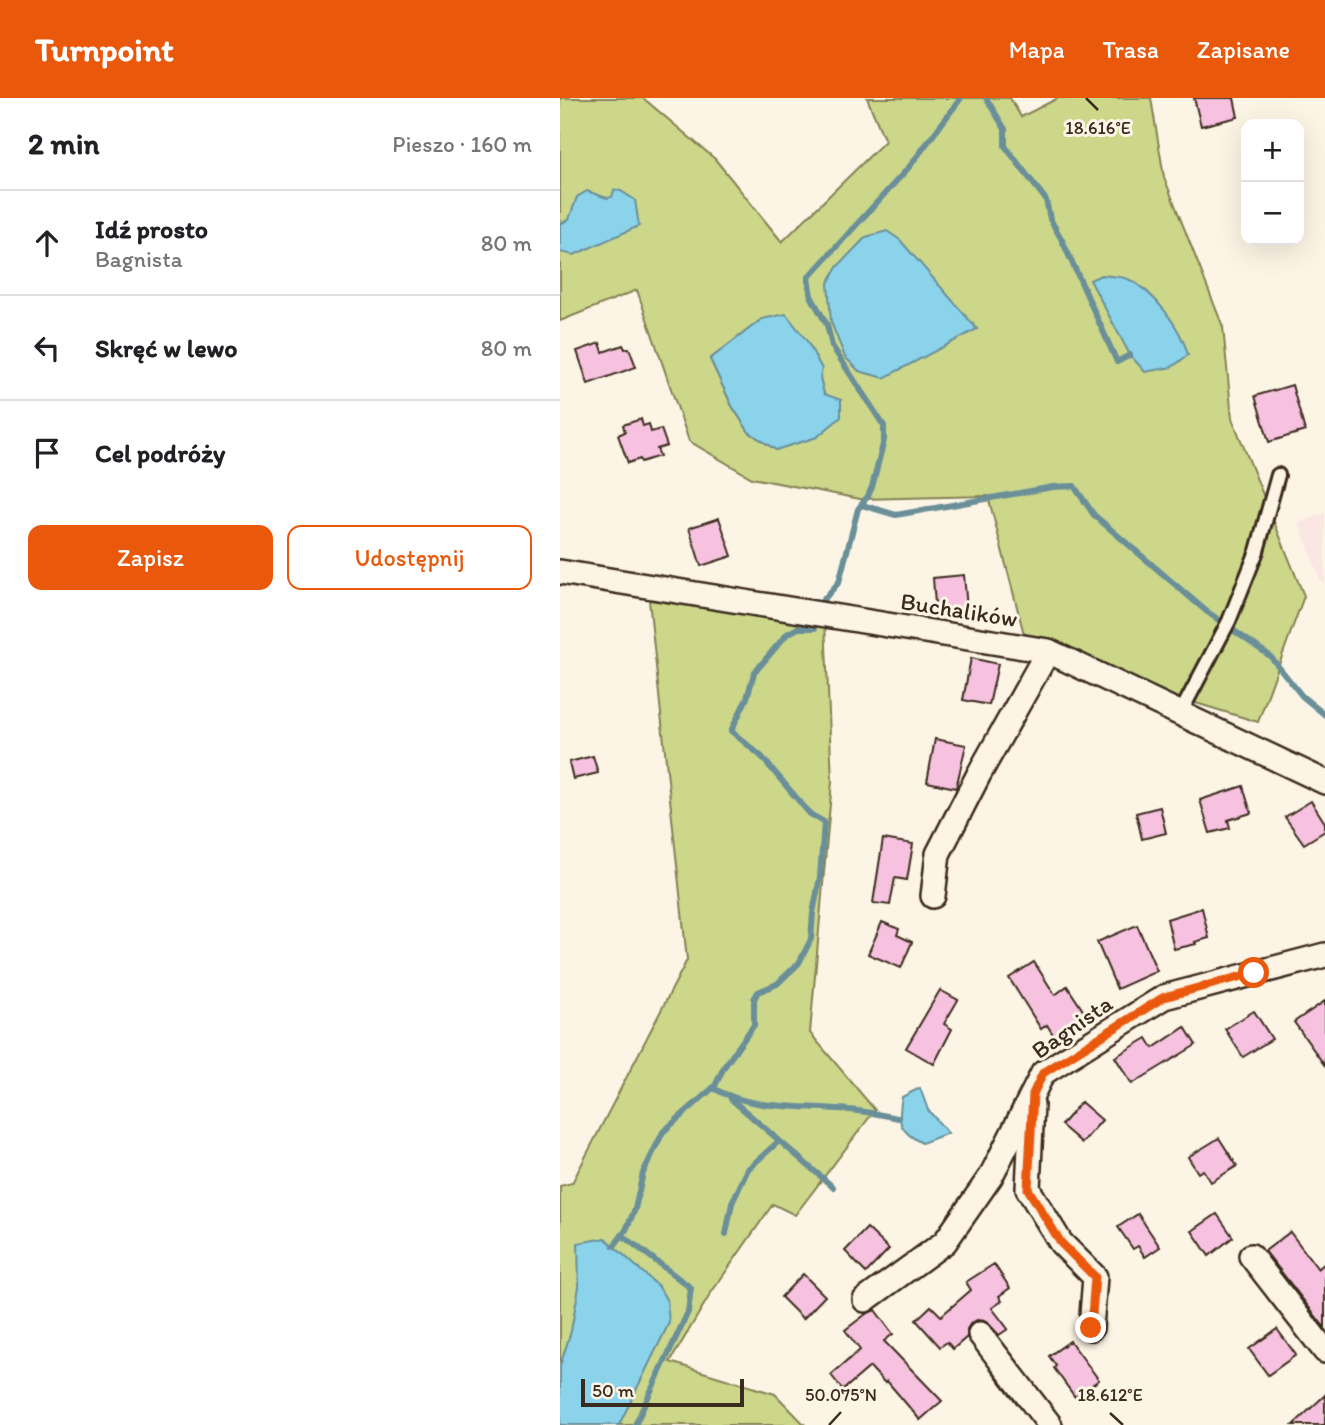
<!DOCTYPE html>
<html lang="pl">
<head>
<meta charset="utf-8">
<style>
	body { margin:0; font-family:Itim,sans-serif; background:#f2f2f2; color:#202124 }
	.controls { position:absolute; right:21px; top:21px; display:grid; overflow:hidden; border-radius:14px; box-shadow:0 7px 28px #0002 }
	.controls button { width:63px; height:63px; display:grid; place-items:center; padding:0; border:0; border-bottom:2px solid #e0e0e0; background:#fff; color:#202124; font:35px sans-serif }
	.scale { position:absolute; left:21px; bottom:18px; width:163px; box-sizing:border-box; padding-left:7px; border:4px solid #3b2a1e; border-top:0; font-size:19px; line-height:24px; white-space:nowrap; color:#3b2a1e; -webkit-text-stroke:5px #fcf5e5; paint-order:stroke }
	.stop { position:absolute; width:21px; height:21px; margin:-16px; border:5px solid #ea580c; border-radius:50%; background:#fff }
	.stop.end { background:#ea580c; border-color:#fff; box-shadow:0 2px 7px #0008 }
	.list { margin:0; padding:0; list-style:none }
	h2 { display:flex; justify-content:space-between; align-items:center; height:91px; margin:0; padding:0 28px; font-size:30px }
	h2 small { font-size:23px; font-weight:400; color:#757577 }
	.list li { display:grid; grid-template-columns:46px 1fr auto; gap:21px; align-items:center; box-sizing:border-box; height:105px; padding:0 28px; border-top:2px solid #e0e0e0 }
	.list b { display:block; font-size:26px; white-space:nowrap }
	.list p { margin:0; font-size:23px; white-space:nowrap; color:#757577 }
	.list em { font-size:23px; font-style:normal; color:#757577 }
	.actions { display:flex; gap:14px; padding:21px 28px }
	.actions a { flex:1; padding:16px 0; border:2px solid #ea580c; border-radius:14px; text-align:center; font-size:24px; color:#ea580c }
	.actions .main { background:#ea580c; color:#fff }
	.icon { flex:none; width:38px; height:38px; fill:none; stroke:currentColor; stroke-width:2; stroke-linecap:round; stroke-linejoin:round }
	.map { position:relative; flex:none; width:765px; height:1327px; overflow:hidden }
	header { display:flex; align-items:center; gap:42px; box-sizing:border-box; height:98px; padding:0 35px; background:#ea580c; color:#fff }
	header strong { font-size:33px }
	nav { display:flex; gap:38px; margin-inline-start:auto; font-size:24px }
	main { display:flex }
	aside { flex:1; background:#fff }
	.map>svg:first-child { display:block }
</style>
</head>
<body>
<header>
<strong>Turnpoint</strong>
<nav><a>Mapa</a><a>Trasa</a><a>Zapisane</a></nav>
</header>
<main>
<aside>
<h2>2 min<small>Pieszo · 160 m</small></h2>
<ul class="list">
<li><svg class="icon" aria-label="ahead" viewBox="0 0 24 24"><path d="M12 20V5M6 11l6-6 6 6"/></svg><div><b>Idź prosto</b><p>Bagnista</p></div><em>80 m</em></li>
<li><svg class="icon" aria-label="left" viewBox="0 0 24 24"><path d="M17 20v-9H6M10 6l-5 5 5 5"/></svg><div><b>Skręć w lewo</b></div><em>80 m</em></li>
<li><svg class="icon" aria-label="arrive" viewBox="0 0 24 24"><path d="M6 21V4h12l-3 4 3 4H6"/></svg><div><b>Cel podróży</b></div></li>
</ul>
<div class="actions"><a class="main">Zapisz</a><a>Udostępnij</a></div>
</aside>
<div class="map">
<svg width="765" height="1327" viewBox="0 0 765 1327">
	<rect width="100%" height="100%" fill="#fcf5e5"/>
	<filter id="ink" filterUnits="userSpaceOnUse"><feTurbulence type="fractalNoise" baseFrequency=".0143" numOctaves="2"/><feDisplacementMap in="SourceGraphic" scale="14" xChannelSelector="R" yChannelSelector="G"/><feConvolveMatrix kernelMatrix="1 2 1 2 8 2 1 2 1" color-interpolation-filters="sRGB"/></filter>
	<g filter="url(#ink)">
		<polygon fill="#fae6e3" points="765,415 765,486 760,482 739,425"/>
		<g fill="#ccd78a" stroke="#848054" stroke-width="2" fill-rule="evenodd">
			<path d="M0 0H83L155 61 222 144 325 43 307 0H450L461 19 498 0H591L604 79 663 229 672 320 744 498 698 624 603 595 464 536 428 398 300 401 192 380 129 343 77 192 0 223ZM202 221 260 280 264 296 216 352 189 334 172 308 150 261Z"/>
			<polygon points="89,502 265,525 272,683 250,935 315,1012 235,1117 213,1106 151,1195 110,1264 215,1296 245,1327 0,1327 0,1088 12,1085 127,862"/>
		</g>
		<g fill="#8ad3eb" stroke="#6a8f99" stroke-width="2">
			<polygon points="54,92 61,93 75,102 79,128 14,157 0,154 0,124 2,125 9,121 17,99 27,93 47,100 52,99"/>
			<polygon points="327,133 340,142 417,231 324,280 299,273 285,259 271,224 268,185 277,169 306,139"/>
			<path d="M541 177C549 178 561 178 568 181 594 193 621 230 628 257L612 269 585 274 570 257 530 182Z"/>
			<polygon points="226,216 247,243 262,271 260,280 264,296 281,302 281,319 257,339 216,352 189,334 172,308 150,261 202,221"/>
			<path d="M360 990 368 1012 388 1035 362 1045C339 1033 337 1025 342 999Z"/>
			<polygon points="45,1140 99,1189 107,1203 109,1225 59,1327 0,1327 0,1268 11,1233 19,1189 18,1145"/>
		</g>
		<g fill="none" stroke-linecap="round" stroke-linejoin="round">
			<g stroke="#6a8f99" stroke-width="6">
				<polyline points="426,0 445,31 445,48 486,102 490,121 502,142 557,264 570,257"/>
				<polyline points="302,407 336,417 493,389 514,388 534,417 646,513 710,558 742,598 765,617"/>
				<polyline points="258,508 279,484 298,411 308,398 312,389 324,342 324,328 272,248 267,227 251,198 248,180 350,68 401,0"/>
				<path d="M153 990C192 1013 245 1007 289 1012 305 1013 322 1017 338 1020"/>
				<polyline points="171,1001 273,1089"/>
				<polyline points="166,1136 172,1105 188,1071 219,1043"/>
				<polyline points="62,1137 131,1190 128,1214 75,1327"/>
				<polyline points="54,1148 66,1132 75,1111 83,1075 103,1034 155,988 164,969 194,927 194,901 198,894 217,886 239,865 251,841 253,815 260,779 264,724 250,716 201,658 171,633 187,600 194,575 227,536 238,530 255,530"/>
			</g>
		</g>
		<g fill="#f6c2df" stroke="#3b2a1e" stroke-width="2">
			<polygon points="634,0 674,0 678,19 641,28"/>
			<polygon points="40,245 43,254 63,247 65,251 69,250 76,269 28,286 17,253"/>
			<polygon points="732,287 745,333 709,344 695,298"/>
			<polygon points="81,321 83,328 89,326 91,334 101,331 107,348 97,351 100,358 81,364 80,361 68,365 58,337 65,334 63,327"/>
			<polygon points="159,420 172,458 141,468 129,430"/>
			<polygon points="404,477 407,510 392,511 393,517 376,519 373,480"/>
			<polygon points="411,560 438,566 429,607 403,602"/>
			<polygon points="375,641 406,647 396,690 367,684"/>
			<polygon points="33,658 38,675 13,681 9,664"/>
			<polygon points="683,688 691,715 668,722 670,730 650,735 640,702"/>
			<polygon points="751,703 765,725 765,733 744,746 725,719"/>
			<polygon points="600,709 606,735 582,741 576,715"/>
			<polygon points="323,741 353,746 347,782 335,780 330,807 313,805"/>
			<polygon points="642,810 649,840 635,844 636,846 614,851 607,821"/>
			<polygon points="322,824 339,831 337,837 352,844 341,870 308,856"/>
			<polygon points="577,827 597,873 557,891 537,844"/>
			<polygon points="474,864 495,897 507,888 526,917 494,938 487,927 481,931 449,880"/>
			<polygon points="380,892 398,902 384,926 392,931 374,966 346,950"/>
			<polygon points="765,903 765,968 734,924"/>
			<polygon points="694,913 712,941 683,959 665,931"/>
			<polygon points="625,929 636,947 572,986 555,959 587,940 593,950"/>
			<polygon points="521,1004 542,1022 522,1045 501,1027"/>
			<polygon points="659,1040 677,1068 651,1084 643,1072 638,1075 628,1059"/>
			<polygon points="578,1116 600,1149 585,1159 578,1148 573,1151 558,1129"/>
			<polygon points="657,1116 673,1139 649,1158 632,1133"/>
			<polygon points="307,1130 329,1151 306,1175 285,1153"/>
			<polygon points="730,1134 758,1171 765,1165 765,1230 705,1153"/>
			<polygon points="434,1166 450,1190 439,1198 442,1203 432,1210 448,1231 439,1237 426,1223 417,1222 411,1225 407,1231 407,1239 393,1251 387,1244 380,1249 356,1222 371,1208 381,1218 411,1192 406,1184"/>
			<polygon points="243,1176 265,1198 243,1221 221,1199"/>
			<polygon points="315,1212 333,1236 324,1243 382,1303 360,1322 327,1283 325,1285 310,1269 283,1292 271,1277 300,1252 285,1232 306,1216"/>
			<polygon points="717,1231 736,1257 708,1277 689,1251"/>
			<polygon points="510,1243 539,1282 515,1299 494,1270 496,1268 489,1258"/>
			<polygon points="765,1297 765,1327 733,1327"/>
		</g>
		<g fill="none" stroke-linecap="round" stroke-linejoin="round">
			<g stroke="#3b2a1e" stroke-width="18">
				<polyline id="lane" points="620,616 669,523 697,453 718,377"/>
			</g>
			<g stroke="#3b2a1e" stroke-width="28">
				<g id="street">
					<polyline points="0,474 488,553 765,684"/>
					<polyline points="373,798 378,756 419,676 488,553"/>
					<polyline points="472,1006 468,1091 501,1145 535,1179 531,1230"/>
					<polyline points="691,1158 765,1253"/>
					<polyline points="305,1202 385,1144 431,1078 483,975 604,899 765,857"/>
					<polyline points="420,1236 490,1327"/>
				</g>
			</g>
			<use href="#lane" stroke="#fcf5e5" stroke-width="12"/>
			<use href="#street" stroke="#fcf5e5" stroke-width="23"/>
		</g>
	</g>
	<g fill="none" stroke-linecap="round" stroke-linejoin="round" filter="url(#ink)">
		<polyline stroke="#ea580c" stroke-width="9" points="531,1230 535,1179 501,1145 468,1091 473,996 483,975 604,899 694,875"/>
	</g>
	<path fill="none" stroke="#3b2a1e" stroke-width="2.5" d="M526 0 538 12M550 1315 563 1327M269 1327 281 1314"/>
	<g text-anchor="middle" stroke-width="6" stroke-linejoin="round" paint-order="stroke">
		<g font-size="24" fill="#3b2a1e" stroke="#fcf5e5">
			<text transform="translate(399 512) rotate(9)" y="8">Buchalików</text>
			<text transform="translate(512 929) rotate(-35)" y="8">Bagnista</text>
		</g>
	</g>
	<g font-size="18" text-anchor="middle" fill="#3b2a1e" stroke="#fcf5e5" stroke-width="6" stroke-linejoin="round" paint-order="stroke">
		<text x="538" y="36">18.616°E</text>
		<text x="281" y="1303">50.075°N</text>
		<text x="550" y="1303">18.612°E</text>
	</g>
</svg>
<div class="controls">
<button>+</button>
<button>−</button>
</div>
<div class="scale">50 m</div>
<div class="stop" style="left:694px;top:875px"></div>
<div class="stop end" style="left:531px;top:1230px"></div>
</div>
</main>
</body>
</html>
